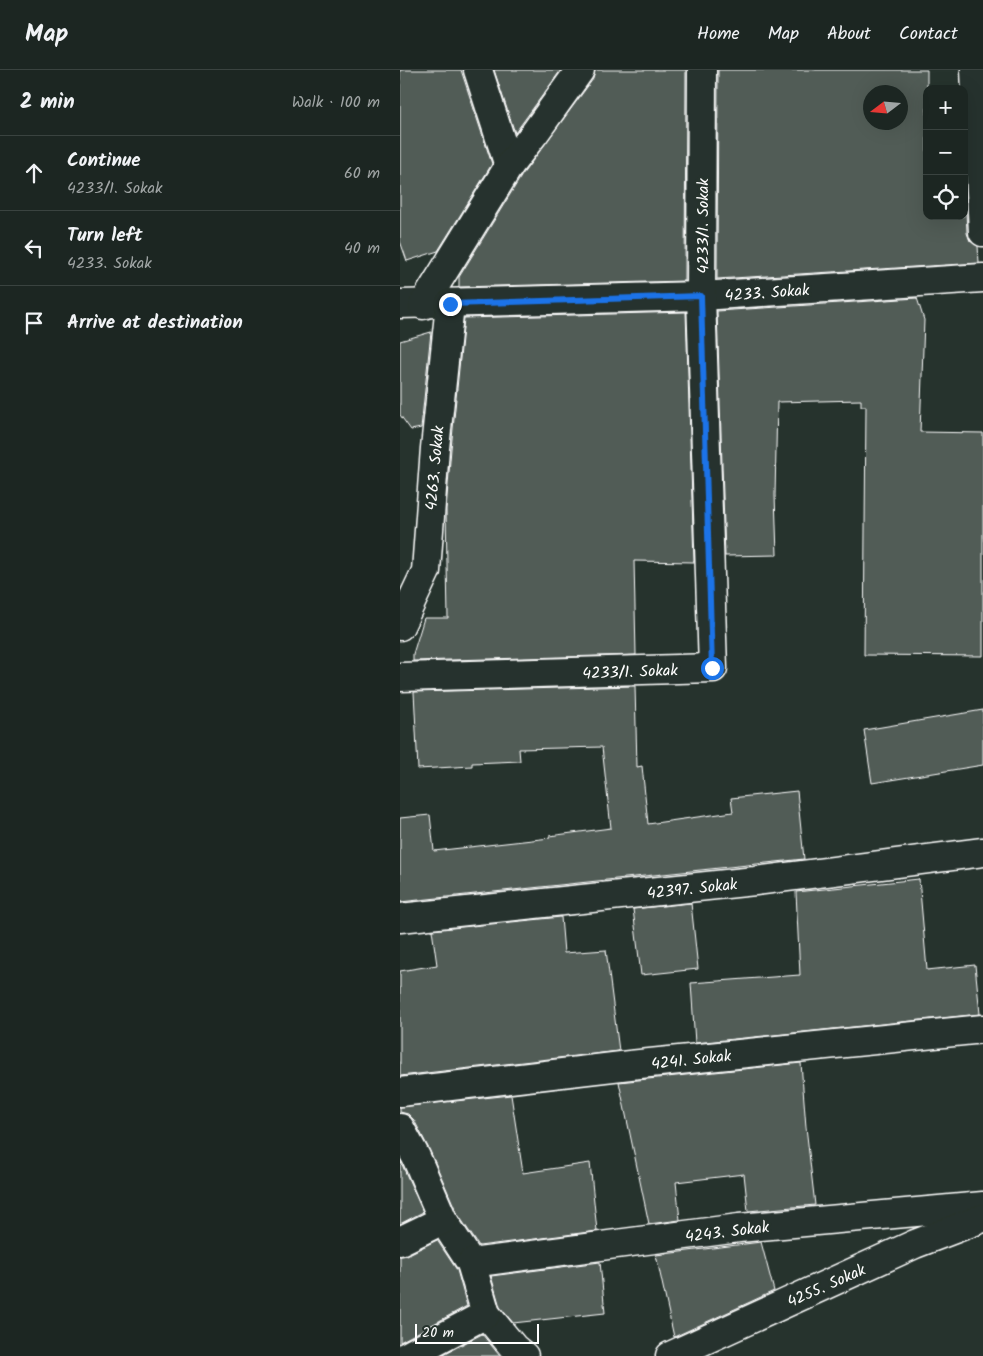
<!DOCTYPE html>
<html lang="en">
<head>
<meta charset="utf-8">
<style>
	body { margin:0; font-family:Kalam,sans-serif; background:#252e2a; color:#f1f3f6 }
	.controls { position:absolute; right:15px; top:15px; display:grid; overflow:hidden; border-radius:10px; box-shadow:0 5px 20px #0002 }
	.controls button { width:45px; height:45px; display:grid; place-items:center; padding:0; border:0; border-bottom:1px solid #3a4340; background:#1c2622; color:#f1f3f6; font:25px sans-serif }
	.compass { position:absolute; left:463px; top:15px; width:45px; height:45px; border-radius:50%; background:#1c2622; box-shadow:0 5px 20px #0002; rotate:254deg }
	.scale { position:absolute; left:15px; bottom:12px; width:124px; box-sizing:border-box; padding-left:5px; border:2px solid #fff; border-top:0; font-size:14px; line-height:18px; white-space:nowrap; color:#fff; -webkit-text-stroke:4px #26332d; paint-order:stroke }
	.stop { position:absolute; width:15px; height:15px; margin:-11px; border:4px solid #1a73e8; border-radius:50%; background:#fff }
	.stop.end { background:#1a73e8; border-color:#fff; box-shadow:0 1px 5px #0008 }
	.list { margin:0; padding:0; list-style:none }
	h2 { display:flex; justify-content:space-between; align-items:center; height:65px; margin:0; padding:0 20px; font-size:21px }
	h2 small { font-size:16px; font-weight:400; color:#a0a5a5 }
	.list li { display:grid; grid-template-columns:32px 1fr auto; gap:15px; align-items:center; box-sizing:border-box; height:75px; padding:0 20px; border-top:1px solid #3a4340 }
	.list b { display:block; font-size:19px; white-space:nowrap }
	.list p { margin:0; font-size:16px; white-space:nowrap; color:#a0a5a5 }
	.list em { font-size:16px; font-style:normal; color:#a0a5a5 }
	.icon { flex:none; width:28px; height:28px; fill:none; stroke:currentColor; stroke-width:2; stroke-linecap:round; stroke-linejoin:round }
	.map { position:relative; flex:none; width:583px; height:1286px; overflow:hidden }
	header { display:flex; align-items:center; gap:30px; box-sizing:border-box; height:70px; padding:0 25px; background:#1c2622; border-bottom:1px solid #3a4340 }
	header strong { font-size:24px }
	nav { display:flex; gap:28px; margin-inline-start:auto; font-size:18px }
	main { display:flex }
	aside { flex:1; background:#1c2622 }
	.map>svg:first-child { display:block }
</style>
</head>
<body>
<header>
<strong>Map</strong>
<nav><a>Home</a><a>Map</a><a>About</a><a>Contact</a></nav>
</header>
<main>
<aside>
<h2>2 min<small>Walk · 100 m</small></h2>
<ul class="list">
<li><svg class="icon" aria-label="ahead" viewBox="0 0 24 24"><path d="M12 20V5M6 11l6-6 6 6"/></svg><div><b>Continue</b><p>4233/1. Sokak</p></div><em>60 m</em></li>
<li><svg class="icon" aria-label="left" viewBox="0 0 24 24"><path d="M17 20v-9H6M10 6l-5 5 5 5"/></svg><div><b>Turn left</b><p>4233. Sokak</p></div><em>40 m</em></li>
<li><svg class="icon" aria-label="arrive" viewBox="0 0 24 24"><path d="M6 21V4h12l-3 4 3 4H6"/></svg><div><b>Arrive at destination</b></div></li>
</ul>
</aside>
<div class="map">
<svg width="583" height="1286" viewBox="0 0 583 1286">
	<rect width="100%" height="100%" fill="#26332d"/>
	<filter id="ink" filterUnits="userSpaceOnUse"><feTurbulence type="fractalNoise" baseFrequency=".02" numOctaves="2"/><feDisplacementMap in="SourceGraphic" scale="10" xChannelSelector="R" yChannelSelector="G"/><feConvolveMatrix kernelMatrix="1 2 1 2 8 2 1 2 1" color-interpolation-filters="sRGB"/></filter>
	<g filter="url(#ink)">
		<g fill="#515c57" stroke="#fff" fill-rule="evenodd">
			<polygon points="0,0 61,0 92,94 38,181 7,191 0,171"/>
			<polygon points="94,0 161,0 115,63"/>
			<polygon points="195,0 286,0 285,211 59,217 59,207 122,105 193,9"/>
			<path d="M318 0H527V146H564V99L567 163 570 171 578 176 579 193 317 209ZM470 22H500V52H470Z"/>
			<polygon points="517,228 524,250 520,362 583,363 583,586 464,585 466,336 461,336 461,330 377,332 375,425 377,485 325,486 317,241"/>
			<polygon points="286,242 294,492 234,491 236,585 13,591 13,584 24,548 48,548 46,439 51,379 64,248"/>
			<polygon points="31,262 21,358 11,360 0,345 0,271"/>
			<polygon points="235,616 237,697 242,696 248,754 333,742 331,728 397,721 404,789 0,832 0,748 30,745 34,781 150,768 149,766 211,758 202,677 119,679 120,691 72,693 72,696 18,699 14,622"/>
			<polygon points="583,640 583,695 472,713 464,660"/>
			<polygon points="519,809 527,900 575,895 580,944 295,973 291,913 400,905 396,822"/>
			<polygon points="291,833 298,899 241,905 233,839"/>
			<polygon points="161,847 164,883 206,880 219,981 0,1006 0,901 37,895 32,860"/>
			<polygon points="401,993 406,1057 415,1135 348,1141 344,1104 276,1112 280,1150 249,1154 219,1012"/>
			<polygon points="111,1025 123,1103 190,1093 197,1161 79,1176 57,1143 30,1081 14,1050 8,1044 0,1042 0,1037"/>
			<polygon points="0,1090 23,1142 0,1154"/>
			<polygon points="37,1170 57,1200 67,1236 0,1272 0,1186 7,1185"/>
			<polygon points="361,1172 374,1221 274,1267 256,1185"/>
			<polygon points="200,1192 205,1243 113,1253 100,1237 91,1206"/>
			<polygon points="82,1264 100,1286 40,1286"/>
		</g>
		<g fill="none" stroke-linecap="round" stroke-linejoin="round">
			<g stroke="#fff" stroke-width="31">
				<g id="street">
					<polyline points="78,0 109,96"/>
					<polyline points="575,0 583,162"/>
					<polyline points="0,234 301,226 583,208"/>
					<polyline points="23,235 109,96 134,64 180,0"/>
					<polyline points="0,556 26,501 35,378 50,234"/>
					<polyline points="0,607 313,598 301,226 302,0"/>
					<polyline points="0,848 355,811 583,782"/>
					<polyline points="0,1022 230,995 583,959"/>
					<polyline points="0,1058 16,1087 43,1150 71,1193 86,1244 114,1278 124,1286"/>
					<polyline points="0,1171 43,1150"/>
					<polyline points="71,1193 339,1158 583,1136"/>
					<polyline points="7,1286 86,1244"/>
					<polyline points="270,1286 515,1174 583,1148"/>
				</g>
			</g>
			<use href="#street" stroke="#26332d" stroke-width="28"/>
		</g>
	</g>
	<g fill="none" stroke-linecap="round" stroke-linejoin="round" filter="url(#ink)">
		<polyline stroke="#1a73e8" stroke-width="6" points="50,234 301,226 312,598"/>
	</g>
	<g text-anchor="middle" stroke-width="5" stroke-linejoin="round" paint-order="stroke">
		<g font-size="16" fill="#fff" stroke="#26332d">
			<text transform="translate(302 156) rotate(-90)" y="6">4233/1. Sokak</text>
			<text transform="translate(367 222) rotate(-4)" y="6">4233. Sokak</text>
			<text transform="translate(34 398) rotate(-85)" y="6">4263. Sokak</text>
			<text transform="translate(230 601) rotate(-2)" y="6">4233/1. Sokak</text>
			<text transform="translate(292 818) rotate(-6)" y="6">42397. Sokak</text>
			<text transform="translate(291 989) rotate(-6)" y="6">4241. Sokak</text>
			<text transform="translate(327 1161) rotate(-7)" y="6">4243. Sokak</text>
			<text transform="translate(426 1215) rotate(-24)" y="6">4255. Sokak</text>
		</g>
	</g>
</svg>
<div class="controls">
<button>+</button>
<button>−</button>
<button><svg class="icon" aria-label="locate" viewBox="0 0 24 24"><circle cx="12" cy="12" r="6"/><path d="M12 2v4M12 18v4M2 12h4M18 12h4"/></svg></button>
</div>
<svg class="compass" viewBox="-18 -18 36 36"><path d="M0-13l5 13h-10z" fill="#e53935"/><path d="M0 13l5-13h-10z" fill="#a0a5a5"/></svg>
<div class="scale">20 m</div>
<div class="stop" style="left:312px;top:598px"></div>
<div class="stop end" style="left:50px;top:234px"></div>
</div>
</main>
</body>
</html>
